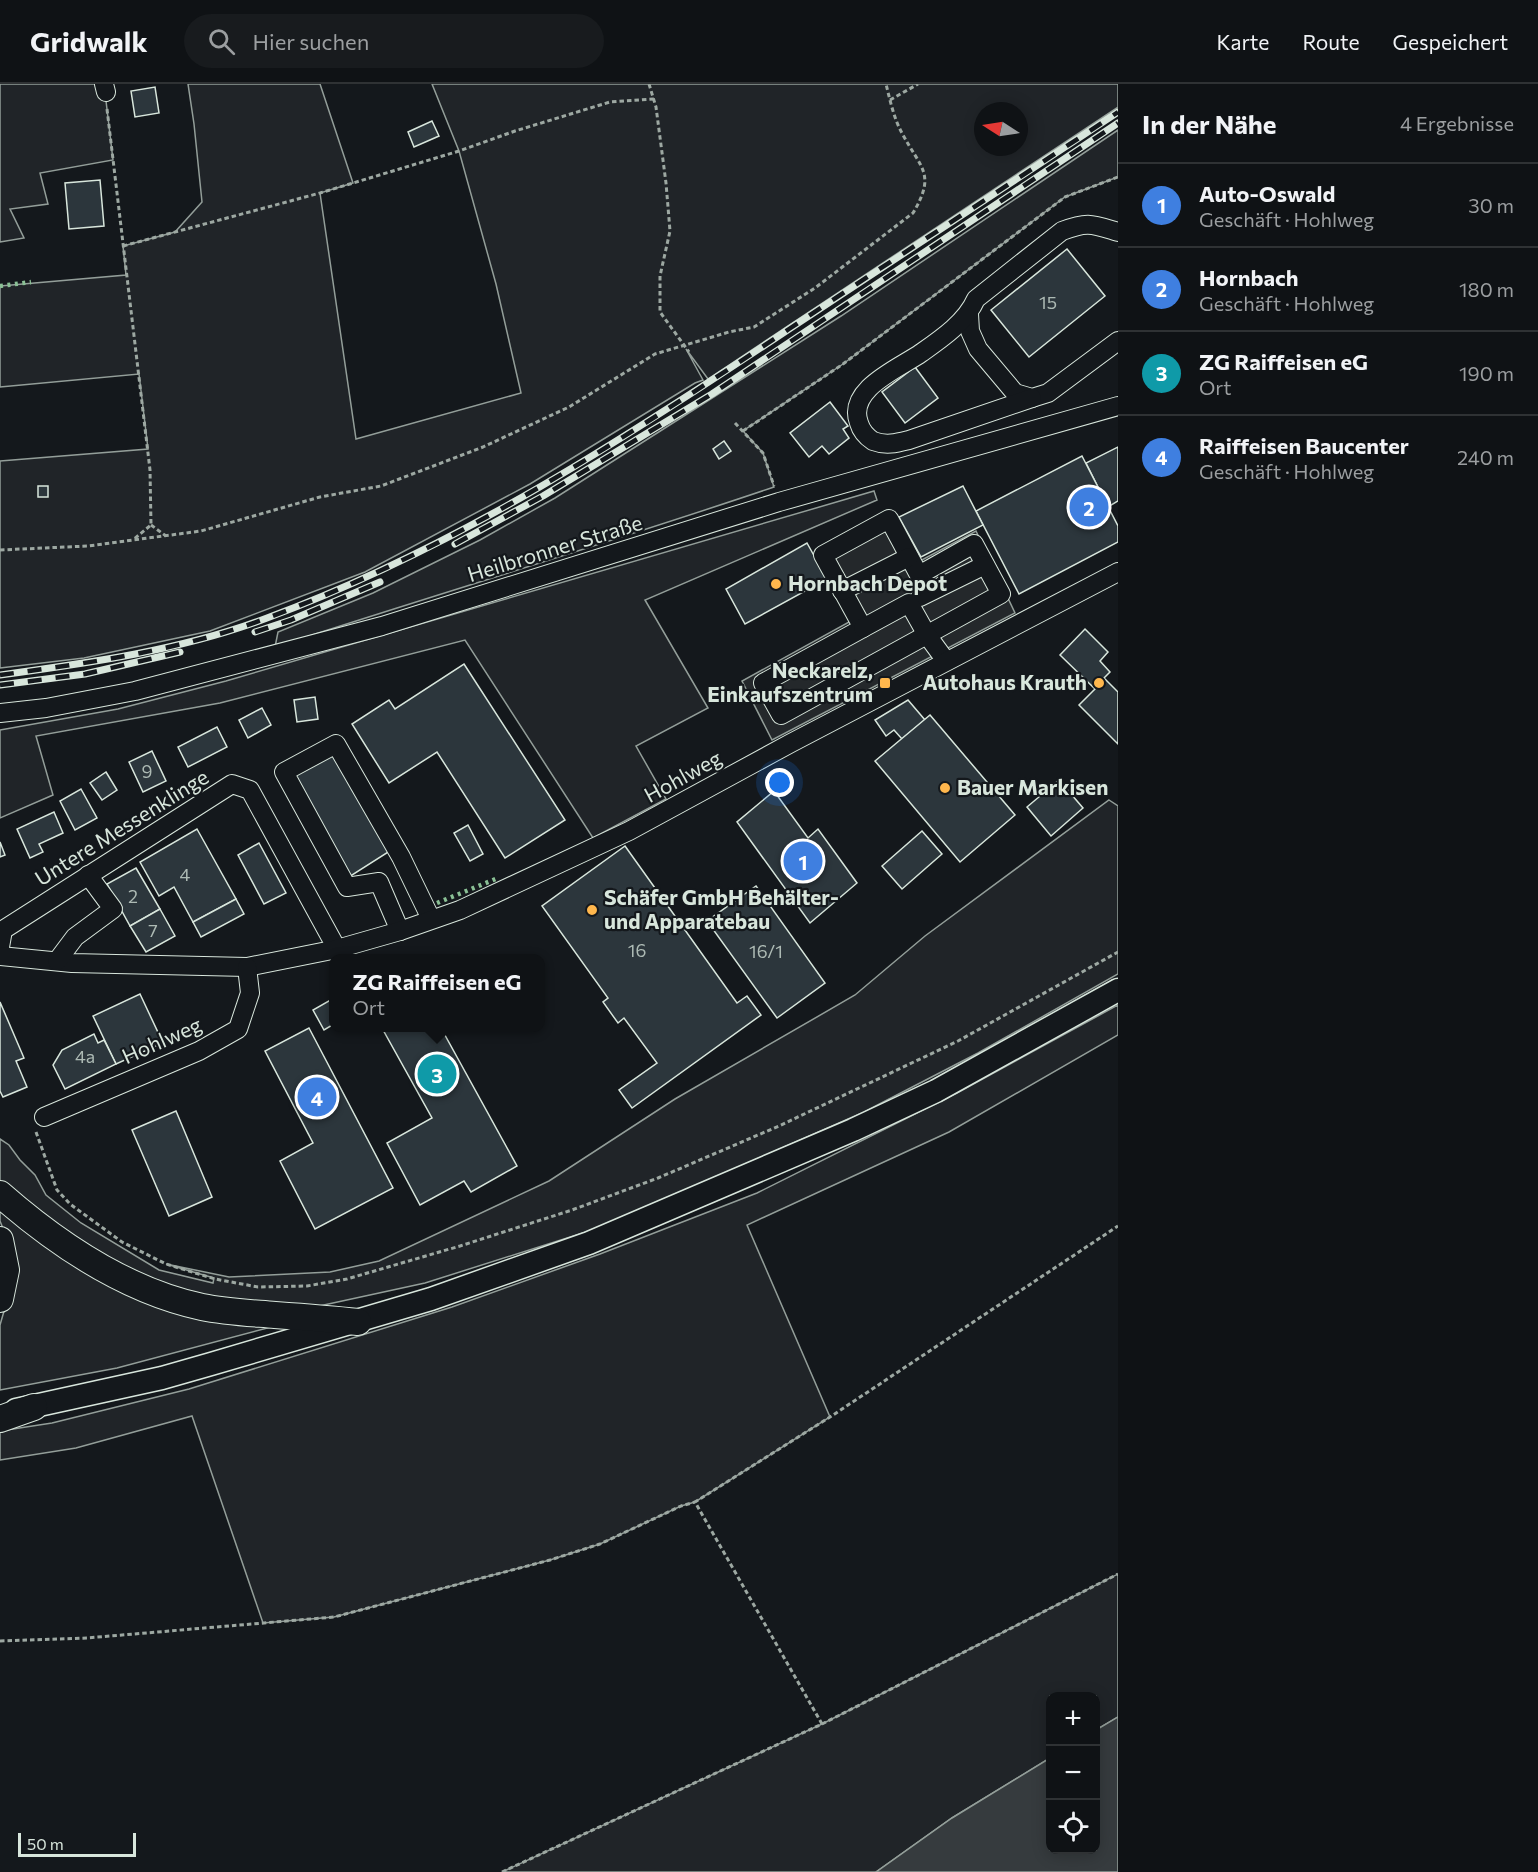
<!DOCTYPE html>
<html lang="de">
<head>
<meta charset="utf-8">
<style>
	body { margin:0; font-family:Commissioner,sans-serif; background:#181b1e; color:#f1f3f6 }
	.controls { position:absolute; right:18px; bottom:18px; display:grid; overflow:hidden; border-radius:12px; box-shadow:0 3px 15px #0003 }
	.controls button { width:54px; height:54px; display:grid; place-items:center; padding:0; border:0; border-bottom:2px solid #2f3234; background:#0f1215; color:#f1f3f6; font:30px sans-serif }
	.compass { position:absolute; left:974px; top:18px; width:54px; height:54px; border-radius:50%; background:#0f1215; box-shadow:0 3px 15px #0003; rotate:282deg }
	.scale { position:absolute; left:18px; bottom:15px; width:118px; box-sizing:border-box; padding-left:6px; border:3px solid #d8e6dc; border-top:0; font-size:16px; line-height:21px; white-space:nowrap; color:#d8e6dc; -webkit-text-stroke:4px #14181c; paint-order:stroke }
	.you { position:absolute; left:780px; top:699px; width:21px; height:21px; margin:-15px; border:4px solid #fff; border-radius:50%; background:#1a73e8; box-shadow:0 0 0 9px #1a73e833 }
	.badge { display:grid; place-items:center; width:39px; height:39px; border-radius:50%; background:#2563eb; color:#fff; font-size:20px; font-weight:700 }
	.pin { position:absolute; translate:-50% -50%; border:3px solid #fff; box-shadow:0 2px 6px #0006 }
	.popup { position:absolute; left:329px; top:870px; width:216px; height:78px; box-sizing:border-box; display:grid; place-content:center; border-radius:12px; background:#0f1215; filter:drop-shadow(0 2px 4px #0005); font-size:20px; white-space:nowrap; color:#9b9ea0 }
	.popup b { font-size:22px; color:#f1f3f6 }
	.popup::after { content:''; position:absolute; left:50%; top:100%; margin-left:-12px; border:12px solid transparent; border-top-color:#0f1215 }
	.list { margin:0; padding:0; list-style:none }
	h2 { display:flex; justify-content:space-between; align-items:center; height:78px; margin:0; padding:0 24px; font-size:26px }
	h2 small { font-size:20px; font-weight:400; color:#9b9ea0 }
	.list li { display:grid; grid-template-columns:39px 1fr auto; gap:18px; align-items:center; box-sizing:border-box; height:84px; padding:0 24px; border-top:2px solid #2f3234 }
	.list b { display:block; font-size:22px; white-space:nowrap }
	.list p { margin:0; font-size:20px; white-space:nowrap; color:#9b9ea0 }
	.list em { font-size:20px; font-style:normal; color:#9b9ea0 }
	.icon { flex:none; width:33px; height:33px; fill:none; stroke:currentColor; stroke-width:2; stroke-linecap:round; stroke-linejoin:round }
	.map { position:relative; flex:none; width:1118px; height:1788px; overflow:hidden }
	header { display:flex; align-items:center; gap:36px; box-sizing:border-box; height:84px; padding:0 30px; background:#0f1215; border-bottom:2px solid #2f3234 }
	header strong { font-size:28px }
	nav { display:flex; gap:33px; margin-inline-start:auto; font-size:21px }
	.search { width:420px; height:54px; background:#181b1e; display:flex; align-items:center; gap:15px; box-sizing:border-box; padding:0 21px; border-radius:33px; color:#9b9ea0; font-size:22px }
	main { display:flex }
	aside { flex:1; background:#0f1215 }
	.map>svg:first-child { display:block }
</style>
</head>
<body>
<header>
<strong>Gridwalk</strong>
<div class="search"><svg class="icon" aria-label="search" viewBox="0 0 24 24"><circle cx="10" cy="10" r="6"/><path d="M15 15l6 6"/></svg>Hier suchen</div>
<nav><a>Karte</a><a>Route</a><a>Gespeichert</a></nav>
</header>
<main>
<div class="map">
<svg width="1118" height="1788" viewBox="0 0 1118 1788">
	<rect width="100%" height="100%" fill="#14181c"/>
	<g fill="#202428" stroke="#939e99" stroke-width="1.5" fill-rule="evenodd">
		<polygon points="0,0 104,0 113,76 40,89 48,120 10,125 24,154 0,158"/>
		<path d="M188 0H320L353 99 320 109 356 355 521 309 496 200 459 67 432 0H1118V23L708 295 686 265 703 296 695 299 530 400 365 488 210 547 84 574 0 584V377L148 365 139 290 0 303V202L126 191 123 162 175 148 202 118 194 40ZM983 27H1019V63H983Z"/>
		<path d="M1118 46V93L1065 113 843 280 743 347 763 369 774 403C609 459 441 509 275 563L278 548 373 509 480 456 555 414 841 232Z"/>
		<polygon points="874,407 877,416 645,516 708,624 636,662 666,715 593,754 465,556 220,619 36,652 53,711 0,734 0,646 118,625 226,597"/>
		<polygon points="1109,716 1118,722 1118,890 978,969 864,1028 634,1129 586,1148 425,1199 310,1224 271,1230 141,1197 0,1118 0,1055 9,1061 20,1076 35,1091 46,1111 81,1139 159,1186 213,1199 214,1194 166,1180 229,1193 330,1188 379,1177 549,1097 675,1015 855,911 925,852"/>
		<polygon points="1118,921 1118,951 949,1048 747,1141 830,1333 695,1418 681,1422 600,1460 550,1476 334,1533 263,1539 192,1332 76,1364 0,1376 0,1347 52,1339 189,1305 452,1223 600,1170 757,1109 957,1009"/>
		<polygon points="0,1120 85,1186 275,1242 117,1284 0,1306 0,1241 11,1203 10,1162 0,1137"/>
		<polygon points="1118,1490 1118,1633 1096,1646 1096,1612 1050,1612 1050,1674 952,1734 876,1788 502,1788 822,1640"/>
	</g>
	<polygon fill="#24282b" stroke="#939e99" stroke-width="1.5" points="890,428 920,477 976,447 1015,529 772,656 742,597 851,537 813,471"/>
	<polygon fill="#363b3e" stroke="#939e99" stroke-width="1.5" points="1118,1633 1118,1788 876,1788 952,1734 1050,1674 1050,1766 1096,1766 1096,1646"/>
	<g fill="#2c363c" stroke="#d8e6dc" stroke-width="1.5">
		<polygon points="155,3 159,29 135,33 131,7"/>
		<polygon points="432,37 439,52 414,63 408,48"/>
		<polygon points="100,96 104,142 69,145 65,99"/>
		<polygon points="1067,165 1105,212 1029,273 991,226"/>
		<polygon points="915,283 938,314 905,339 882,308"/>
		<polygon points="830,318 848,342 843,345 849,354 829,370 822,362 809,373 790,349"/>
		<polygon points="724,357 731,367 719,375 713,365"/>
		<polygon points="1118,363 1118,417 1108,423 1086,379"/>
		<polygon points="1082,372 1118,442 1118,458 1019,510 976,427"/>
		<rect x="38" y="402" width="10" height="11"/>
		<polygon points="963,402 983,441 921,473 899,433"/>
		<polygon points="807,459 827,495 745,540 726,505"/>
		<polygon points="1085,545 1108,568 1100,577 1110,588 1104,594 1118,608 1118,660 1079,621 1095,605 1060,571"/>
		<polygon points="464,580 565,736 505,774 437,668 389,699 352,640 389,616 395,625"/>
		<polygon points="315,613 318,635 297,638 294,616"/>
		<polygon points="908,616 925,636 902,655 894,646 886,652 875,636"/>
		<polygon points="262,624 271,641 248,654 239,636"/>
		<polygon points="930,631 1015,731 960,778 875,677"/>
		<polygon points="217,643 227,663 188,683 178,663"/>
		<polygon points="336,663 393,765 349,793 289,688"/>
		<polygon points="152,667 166,697 143,708 129,678"/>
		<polygon points="106,688 117,706 102,716 90,699"/>
		<polygon points="1059,696 1083,724 1051,752 1027,723"/>
		<polygon points="81,705 97,734 75,746 60,717"/>
		<polygon points="774,707 808,754 818,745 857,799 810,839 737,738"/>
		<polygon points="54,728 63,749 39,760 43,768 30,774 17,745"/>
		<polygon points="468,741 483,770 470,777 454,749"/>
		<polygon points="197,745 236,815 193,838 174,803 159,812 140,778"/>
		<polygon points="922,747 942,770 902,805 882,782"/>
		<polygon points="0,758 5,771 0,773"/>
		<polygon points="259,759 286,809 264,820 238,771"/>
		<polygon points="625,762 737,919 747,912 761,931 632,1024 619,1006 657,979 624,934 618,939 603,918 608,914 542,822"/>
		<polygon points="136,784 160,825 130,842 107,800"/>
		<polygon points="756,802 825,899 777,934 707,837"/>
		<polygon points="236,815 244,830 201,853 193,838"/>
		<polygon points="160,825 175,852 146,868 130,842"/>
		<polygon points="140,910 163,959 116,980 93,932"/>
		<polygon points="334,914 334,940 324,946 313,926"/>
		<polygon points="0,918 24,974 16,977 27,1003 3,1013 0,1007"/>
		<polygon points="309,944 393,1104 315,1145 280,1077 313,1059 265,967"/>
		<polygon points="382,944 441,944 517,1082 471,1108 464,1097 420,1121 387,1059 432,1034"/>
		<polygon points="94,950 98,959 104,956 116,980 65,1005 53,981 62,966"/>
		<polygon points="176,1027 212,1113 169,1132 132,1046"/>
	</g>
	<g fill="none" stroke-linecap="round" stroke-linejoin="round">
		<g stroke="#d8e6dc" stroke-width="20">
			<g id="minor">
				<polyline points="104,0 106,8"/>
				<polyline points="969,230 970,247 978,265 1015,309 1032,314 1048,309 1118,257"/>
				<path d="M1032 314 909 356C897 359 886 362 873 357 867 353 861 346 859 339 846 305 900 284 921 269 941 255 966 238 976 215L1062 147C1088 137 1092 140 1118 148"/>
				<polygon points="889,435 919,491 974,460 1001,510 781,631 763,599 863,544 823,471"/>
				<polyline points="842,507 909,473"/>
				<polyline points="920,513 985,481"/>
				<polyline points="863,544 909,519 927,551 946,577"/>
				<polyline points="0,629 46,624 135,607 382,542 779,418 1118,322"/>
				<polyline points="400,847 379,798 347,803 284,688 336,660 401,773 431,835"/>
				<polyline points="0,863 3,846 232,700 250,706 337,865"/>
				<polyline points="0,872 72,879 247,883 337,865 400,847 460,826 629,747 791,659 1118,488"/>
				<polyline points="57,877 75,853 113,825 88,791"/>
				<polyline points="44,1033 199,967 238,945 250,909 247,883"/>
			</g>
		</g>
		<g stroke="#d8e6dc" stroke-width="25">
			<polyline id="major" points="16,1326 162,1294 211,1280 431,1215 589,1159 853,1046 936,1007 1118,906"/>
		</g>
		<g stroke="#d8e6dc" stroke-width="28">
			<g id="highway">
				<path d="M0 1110C57 1160 127 1207 202 1223 226 1228 251 1229 275 1231 303 1233 330 1235 358 1238"/>
				<polyline points="0,1156 6,1186 0,1215"/>
				<polyline points="0,1335 34,1323"/>
			</g>
		</g>
		<g stroke="#9da8a2" stroke-width="3" stroke-dasharray="4.5 3" stroke-linecap="butt">
			<polyline points="649,0 656,23 666,99 670,147 660,192 660,228 689,268"/>
			<polyline points="890,16 918,0"/>
			<polyline points="107,25 150,386 151,441 134,455"/>
			<polyline points="123,162 320,109 459,67 515,47 610,18 654,15"/>
			<polyline points="735,339 763,369 774,402"/>
			<polyline points="743,347 843,280 1065,113 1118,93"/>
			<polyline points="151,441 166,452"/>
			<path d="M0 466 88 462 201 447 320 413 381 402 483 363 569 323 655 270 729 248 754 243 815 204 913 129C937 89 920 84 902 49 894 35 890 16 886 0"/>
			<polyline points="36,1048 57,1106 70,1120 122,1158 166,1180 215,1195 258,1203 307,1202 347,1195 460,1162 572,1126 658,1094 779,1042 958,957 1118,868"/>
			<polyline points="0,1557 87,1554 334,1533 550,1476 600,1460 681,1422 695,1418"/>
			<polyline points="822,1640 695,1418 830,1333 1118,1142"/>
			<polyline points="502,1788 822,1640 1118,1490"/>
		</g>
		<use href="#minor" stroke="#14181c" stroke-width="18"/>
		<use href="#major" stroke="#14181c" stroke-width="22"/>
		<use href="#highway" stroke="#14181c" stroke-width="26"/>
		<g stroke="#d8e6dc" stroke-width="7">
			<g id="rail">
				<polyline points="455,460 543,412 712,310 1118,39"/>
				<polyline points="255,548 291,536 380,498"/>
				<path d="M0 591C89 579 183 566 267 534 454 465 623 356 789 245 898 172 1009 101 1118 28"/>
				<polyline points="0,601 85,590 180,568"/>
			</g>
		</g>
		<use href="#rail" stroke="#14181c" stroke-width="4.5" stroke-dasharray="14" stroke-linecap="butt"/>
		<g stroke="#8ac095" stroke-width="4.5" stroke-dasharray="3 4.5" stroke-linecap="butt">
			<polyline points="0,202 31,198"/>
			<polyline points="437,819 498,794"/>
		</g>
	</g>
	<g fill="#ffb74d" stroke="#14181c" stroke-width="2">
		<circle cx="776" cy="500" r="6"/>
		<rect x="879" y="593" width="12" height="12" rx="3"/>
		<circle cx="1099" cy="599" r="6"/>
		<circle cx="945" cy="704" r="6"/>
		<circle cx="592" cy="826" r="6"/>
	</g>
	<g text-anchor="middle" stroke-width="4.5" stroke-linejoin="round" paint-order="stroke">
		<g font-size="18" fill="#adbab4">
			<text x="1048" y="225">15</text>
			<text x="147" y="694">9</text>
			<text x="185" y="797">4</text>
			<text x="133" y="819">2</text>
			<text x="153" y="853">7</text>
			<text x="637" y="873">16</text>
			<text x="766" y="874">16/1</text>
			<text x="85" y="979">4a</text>
		</g>
		<g font-size="21" fill="#d8e6dc" stroke="#14181c">
			<text transform="translate(555 465) rotate(-17)" y="7">Heilbronner Straße</text>
			<text transform="translate(683 693) rotate(-29)" y="7">Hohlweg</text>
			<text transform="translate(122 744) rotate(-32)" y="7">Untere Messenklinge</text>
			<text transform="translate(162 957) rotate(-24)" y="7">Hohlweg</text>
		</g>
		<g font-size="21" font-weight="bold" fill="#d8e6dc" stroke="#14181c" text-anchor="start">
			<text x="788" y="507">Hornbach Depot</text>
			<text x="873" y="594" text-anchor="end">Neckarelz,<tspan x="873" dy="24">Einkaufszentrum</tspan></text>
			<text x="1087" y="606" text-anchor="end">Autohaus Krauth</text>
			<text x="957" y="711">Bauer Markisen</text>
			<text x="604" y="821">Schäfer GmbH Behälter-<tspan x="604" dy="24">und Apparatebau</tspan></text>
		</g>
	</g>
</svg>
<div class="controls">
<button>+</button>
<button>−</button>
<button><svg class="icon" aria-label="locate" viewBox="0 0 24 24"><circle cx="12" cy="12" r="6"/><path d="M12 2v4M12 18v4M2 12h4M18 12h4"/></svg></button>
</div>
<svg class="compass" viewBox="-18 -18 36 36"><path d="M0-13l5 13h-10z" fill="#e53935"/><path d="M0 13l5-13h-10z" fill="#9b9ea0"/></svg>
<div class="scale">50 m</div>
<div class="you"></div>
<div class="pin badge" style="left:803px;top:777px;background:#3f7fe0">1</div>
<div class="pin badge" style="left:1089px;top:423px;background:#3f7fe0">2</div>
<div class="pin badge" style="left:437px;top:990px;background:#0f9aa8">3</div>
<div class="popup"><b>ZG Raiffeisen eG</b>Ort</div>
<div class="pin badge" style="left:317px;top:1013px;background:#3f7fe0">4</div>
</div>
<aside>
<h2>In der Nähe<small>4 Ergebnisse</small></h2>
<ul class="list">
<li><span class="badge" style="background:#3f7fe0">1</span><div><b>Auto-Oswald</b><p>Geschäft · Hohlweg</p></div><em>30 m</em></li>
<li><span class="badge" style="background:#3f7fe0">2</span><div><b>Hornbach</b><p>Geschäft · Hohlweg</p></div><em>180 m</em></li>
<li><span class="badge" style="background:#0f9aa8">3</span><div><b>ZG Raiffeisen eG</b><p>Ort</p></div><em>190 m</em></li>
<li><span class="badge" style="background:#3f7fe0">4</span><div><b>Raiffeisen Baucenter</b><p>Geschäft · Hohlweg</p></div><em>240 m</em></li>
</ul>
</aside>
</main>
</body>
</html>
